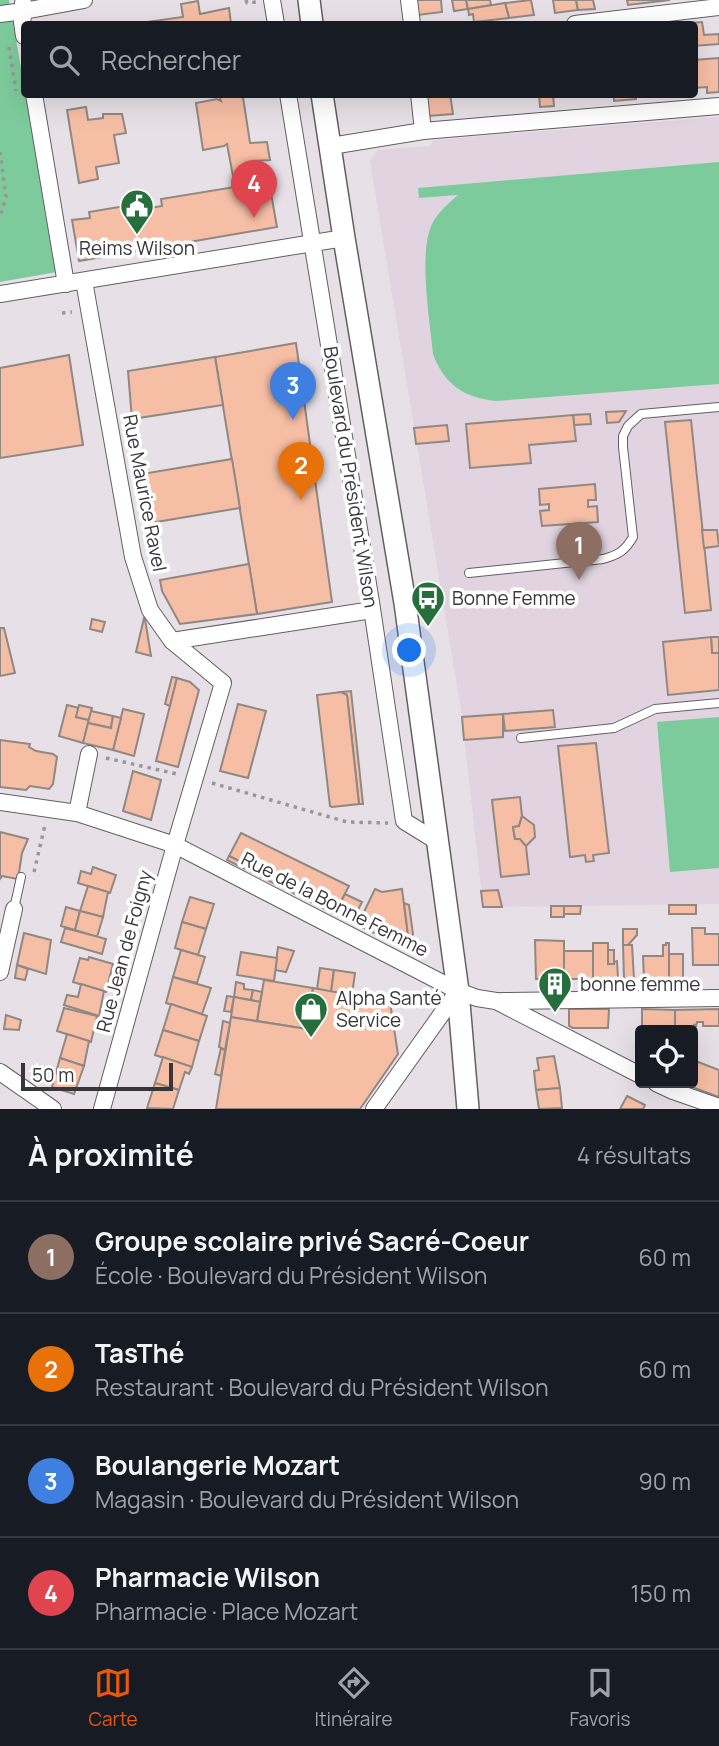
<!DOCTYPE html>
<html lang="fr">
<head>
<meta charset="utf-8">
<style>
	body { margin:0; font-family:Manrope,sans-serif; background:#242831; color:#f1f3f6 }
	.controls { position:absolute; right:21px; bottom:21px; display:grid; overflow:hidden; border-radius:7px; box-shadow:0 7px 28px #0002 }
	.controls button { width:63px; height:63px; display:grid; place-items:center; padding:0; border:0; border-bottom:2px solid #363941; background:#171b24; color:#f1f3f6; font:35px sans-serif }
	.scale { position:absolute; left:21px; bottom:18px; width:152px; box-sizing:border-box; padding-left:7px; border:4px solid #383638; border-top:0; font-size:19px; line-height:24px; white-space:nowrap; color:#383638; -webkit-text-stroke:5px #fff; paint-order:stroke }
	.you { position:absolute; left:410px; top:651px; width:24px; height:24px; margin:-18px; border:5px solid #fff; border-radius:50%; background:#1a73e8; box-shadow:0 0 0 10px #1a73e833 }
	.badge { display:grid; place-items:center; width:46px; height:46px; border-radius:50%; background:#ea580c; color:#fff; font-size:23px; font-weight:700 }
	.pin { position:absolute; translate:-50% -58px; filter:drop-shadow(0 2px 4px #0008) }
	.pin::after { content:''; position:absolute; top:37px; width:24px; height:21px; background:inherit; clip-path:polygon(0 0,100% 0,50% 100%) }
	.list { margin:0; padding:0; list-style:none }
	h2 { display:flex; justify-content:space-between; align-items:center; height:91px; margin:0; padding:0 28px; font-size:30px }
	h2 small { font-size:23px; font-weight:400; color:#9ea1a6 }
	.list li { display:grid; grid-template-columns:46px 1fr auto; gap:21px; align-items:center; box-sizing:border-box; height:112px; padding:0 28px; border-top:2px solid #363941 }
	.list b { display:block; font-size:26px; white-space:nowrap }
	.list p { margin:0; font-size:23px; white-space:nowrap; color:#9ea1a6 }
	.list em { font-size:23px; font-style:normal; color:#9ea1a6 }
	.icon { flex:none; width:38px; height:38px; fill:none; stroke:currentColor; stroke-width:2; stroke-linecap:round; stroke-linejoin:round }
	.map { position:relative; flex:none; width:719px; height:1109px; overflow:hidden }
	.search { position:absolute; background:#171b24; box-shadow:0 7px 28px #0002; left:21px; right:21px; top:21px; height:77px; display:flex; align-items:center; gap:18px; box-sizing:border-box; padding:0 24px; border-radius:7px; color:#9ea1a6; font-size:26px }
	.sheet { height:539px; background:#171b24 }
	nav { display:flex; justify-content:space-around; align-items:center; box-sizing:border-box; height:98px; border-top:2px solid #363941; background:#171b24; font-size:19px; color:#9ea1a6 }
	nav a { display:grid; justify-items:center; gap:4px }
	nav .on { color:#ea580c }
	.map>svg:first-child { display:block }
</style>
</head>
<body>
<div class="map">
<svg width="719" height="1109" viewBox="0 0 719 1109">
	<rect width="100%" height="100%" fill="#e7e1e7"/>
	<polygon fill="#e1d4e0" points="719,117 719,904 483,907 462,717 370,161 378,150 430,146 433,140"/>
	<g fill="#7dcb9c">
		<polygon points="0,0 9,0 57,272 0,282"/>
		<path d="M719 162V384L496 401C464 398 444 384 433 354 430 320 418 253 432 224 438 212 448 204 458 195L419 198 418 188Z"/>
		<polygon points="719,717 719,868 670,872 657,722"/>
	</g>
	<g fill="#f6bea5" stroke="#908885" stroke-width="2">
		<polygon points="416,0 441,0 442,12 418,15"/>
		<polygon points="452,0 466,0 468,9 454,11"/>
		<polygon points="466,0 490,0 491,5 468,9"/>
		<polygon points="531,0 534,15 509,18 505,3"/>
		<polygon points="553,0 576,0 578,10 555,13"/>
		<polygon points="576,0 593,0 595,9 578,10"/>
		<polygon points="627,0 670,0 628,5"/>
		<polygon points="198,1 200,14 229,8 231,24 146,24 146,22 183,17 181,4"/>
		<polygon points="505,3 509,18 474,22 473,14 469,15 468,9"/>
		<polygon points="702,22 704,35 719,34 719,44 694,46 694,24 678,24"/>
		<polygon points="719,58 719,92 707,93 707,87 694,88 694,60"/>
		<polygon points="219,94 258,94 243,97 250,143 267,142 270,160 253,161 257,184 269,182 277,227 79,261 72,220 90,218 89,212 143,203 144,209 162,206 161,199 235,187 227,144 224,146 203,150 196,103 217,99 221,101"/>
		<polygon points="426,94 450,94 453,114 428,116"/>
		<polygon points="539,94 553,94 554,106 540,107"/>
		<polygon points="614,94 636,94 636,99 614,101"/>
		<polygon points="86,107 88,120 103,118 103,114 122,114 126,133 114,135 119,163 96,167 98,179 79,183 67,110"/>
		<polygon points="296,343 332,602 257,614 215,357"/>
		<polygon points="69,355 83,445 0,458 0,368"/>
		<polygon points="215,357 223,405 132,419 128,371"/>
		<polygon points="626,411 619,422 607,423 606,412"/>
		<polygon points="590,414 591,424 574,425 573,415"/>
		<polygon points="573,415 576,441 529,445 531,463 470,468 466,424"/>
		<polygon points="691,420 711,610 685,613 665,422"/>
		<polygon points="447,425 449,441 416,444 414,428"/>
		<polygon points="232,459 240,508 150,523 142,474"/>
		<polygon points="595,484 596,500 588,500 588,507 597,506 598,522 542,526 540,511 549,510 549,504 540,505 539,489"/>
		<polygon points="702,530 717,530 719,546 704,548"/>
		<polygon points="249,564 257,614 180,624 162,591 160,580"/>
		<polygon points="144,618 145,619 151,656 136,652"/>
		<polygon points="92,619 105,622 102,632 90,629"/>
		<polygon points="0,628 4,628 15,673 0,676"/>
		<polygon points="711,637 719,637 719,653 712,653"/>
		<polygon points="711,637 712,653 719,653 719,690 668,695 663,642"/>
		<polygon points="172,677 177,678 170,706 165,704"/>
		<polygon points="177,678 190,682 199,690 178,767 156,761"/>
		<polygon points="351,691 363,804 359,804 347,695 341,692"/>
		<polygon points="341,692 347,695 359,804 332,807 330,806 317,695"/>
		<polygon points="238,704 266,711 248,778 220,771"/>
		<polygon points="67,705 79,708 76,717 89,720 83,743 59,736"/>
		<polygon points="79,705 92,708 89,720 76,717"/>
		<polygon points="123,709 144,714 134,756 113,750"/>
		<polygon points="553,710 555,727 505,731 503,714"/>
		<polygon points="91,711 113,716 111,728 88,723"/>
		<polygon points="503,714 503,737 464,740 462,717"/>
		<polygon points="113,716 121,718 113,750 83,743 88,723 111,728"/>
		<polygon points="0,740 30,744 29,747 36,751 53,754 57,757 53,784 49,789 30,786 26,790 0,787"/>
		<polygon points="596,743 609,853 593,855 594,861 586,862 585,855 570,857 558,746"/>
		<polygon points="133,771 161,780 151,820 123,811"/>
		<polygon points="520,797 522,816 519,826 513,827 515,839 520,839 526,846 529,874 501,877 492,800"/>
		<polygon points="522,816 534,825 535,837 526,846 520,839 515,839 513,827 519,826"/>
		<polygon points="0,832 28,839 22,853 18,879 2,876 0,879"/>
		<polygon points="241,833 349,886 337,909 229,856"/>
		<polygon points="229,856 337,909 335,914 227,860"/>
		<polygon points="93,867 116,875 110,893 78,883 81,871 91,874"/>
		<polygon points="88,886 108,892 103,917 80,911"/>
		<polygon points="375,889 382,892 402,889 408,935 405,940 400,941 386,934 380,934 378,926 370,923 369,925 360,920"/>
		<polygon points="498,890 502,907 483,907 481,891"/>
		<polygon points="345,894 362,902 354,918 337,909"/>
		<polygon points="190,897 214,904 206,929 182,922"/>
		<polygon points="404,903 409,905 413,934 407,944 399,945 358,925 360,920 369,925 370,923 378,926 380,934 386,934 400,941 405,940 408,935"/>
		<rect x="669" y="905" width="27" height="9"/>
		<rect x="551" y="906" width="13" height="11"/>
		<polygon points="564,906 581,906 580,914 564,914"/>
		<polygon points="66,907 80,911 75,930 61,926"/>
		<polygon points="80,911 103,917 97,937 75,930"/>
		<polygon points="182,922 206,929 198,955 175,948"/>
		<polygon points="65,928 106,939 102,954 61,942"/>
		<polygon points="692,928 705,928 705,934 719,934 719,965 693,965"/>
		<polygon points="623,929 637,929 637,935 628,945 623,945"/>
		<polygon points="24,933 51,940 46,974 17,965"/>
		<polygon points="535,940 564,941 564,979 536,979"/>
		<polygon points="593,943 608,943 608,964 617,961 618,979 593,979"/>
		<polygon points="666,943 669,943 669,979 644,979 643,956 663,956 663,945 666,945"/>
		<polygon points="623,945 632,945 634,979 624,979"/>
		<polygon points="278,947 294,951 286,972 275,970"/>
		<polygon points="181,950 205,957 197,983 173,977"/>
		<rect x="608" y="950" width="6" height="14"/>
		<rect x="564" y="951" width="29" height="28"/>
		<polygon points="241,952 277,958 274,981 237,975"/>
		<polygon points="669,954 683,954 683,978 669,979"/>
		<polygon points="89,957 113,964 106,992 73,982 80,958 88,960"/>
		<polygon points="17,965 28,969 25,980 15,978"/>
		<polygon points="320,968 334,970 331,992 317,989"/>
		<polygon points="334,970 355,973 352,995 331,992"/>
		<polygon points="173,977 211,988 202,1014 166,1003"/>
		<polygon points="264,980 313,988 307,1029 257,1021"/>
		<polygon points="236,982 244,984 244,989 253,990 251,1000 234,997"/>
		<polygon points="81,984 104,991 99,1016 64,1005 67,995 78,997"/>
		<polygon points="313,988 390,1002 398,1054 360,1109 216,1109 231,1017 307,1029"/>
		<polygon points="253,990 262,992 260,1002 251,1000"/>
		<polygon points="227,996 234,997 231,1012 224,1011"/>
		<polygon points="234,997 260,1002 257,1021 231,1017"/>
		<polygon points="171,1004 207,1016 199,1041 163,1030"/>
		<polygon points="64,1008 97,1016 91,1042 57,1031"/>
		<polygon points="569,1009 609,1009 608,1028 573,1028 569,1026"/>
		<polygon points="642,1009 675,1010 675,1030 642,1030"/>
		<polygon points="719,1009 719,1026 703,1026 703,1022 697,1022 696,1026 694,1025 693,1035 693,1030 675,1030 675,1010"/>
		<polygon points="6,1015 21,1020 19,1030 4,1029"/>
		<polygon points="223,1021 230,1023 225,1050 219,1047"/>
		<polygon points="163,1030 199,1041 192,1067 155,1055"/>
		<polygon points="67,1034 89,1041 84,1066 60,1058"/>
		<polygon points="221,1048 225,1050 221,1076 215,1074"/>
		<polygon points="554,1056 560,1088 536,1090 534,1071 539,1070 537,1058"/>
		<polygon points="163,1057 192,1067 189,1074 185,1072 179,1090 155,1083"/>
		<polygon points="60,1058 84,1066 74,1094 52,1087"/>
		<polygon points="693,1060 719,1070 719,1097 684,1084 693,1083"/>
		<polygon points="155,1083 179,1090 173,1109 147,1108"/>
		<polygon points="560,1088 562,1108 539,1109 536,1090"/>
		<polygon points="627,1096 645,1105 643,1109 620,1109"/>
	</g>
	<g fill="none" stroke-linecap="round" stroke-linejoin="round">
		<g stroke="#645e63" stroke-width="10">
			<g id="service">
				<path d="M469 573 603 559C618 555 625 551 633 537L623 447V436L628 426 641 414 719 407"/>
				<polyline points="521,738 614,728 655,709 719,703"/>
				<polyline points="14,909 21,877"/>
			</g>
		</g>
		<g stroke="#645e63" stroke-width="18">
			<g id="minor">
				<polyline points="272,0 276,24"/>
				<polyline points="409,0 412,24"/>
				<polyline points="0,14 24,11 23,3"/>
				<polyline points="575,24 719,7"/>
				<polyline points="24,36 22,22 24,11 84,0"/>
				<polyline points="34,94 66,284"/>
				<polyline points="288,94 371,602 404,821 438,842"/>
				<polyline points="419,94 423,131"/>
				<polyline points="331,146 423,131 719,106"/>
				<polyline points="84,281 133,557 150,610 172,641 223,683 175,845 102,1109"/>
				<polyline points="0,294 344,238"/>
				<polyline points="172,641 372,610"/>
				<polyline points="0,802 77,813 175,845 458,991 477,998 496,1001 640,1075"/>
				<polyline points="77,813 89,754"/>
				<polyline points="0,972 14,909"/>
				<polyline points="501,1001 719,998"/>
				<polyline points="0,1072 53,1109"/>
				<polyline points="656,1083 673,1091 719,1107"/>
				<polyline points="374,1109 458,991"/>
			</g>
		</g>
		<g stroke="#645e63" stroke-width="24">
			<g id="tertiary">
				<polyline points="309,0 312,24"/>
				<polyline points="322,94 344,238 405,603 458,991 468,1109"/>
			</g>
		</g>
		<g stroke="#9a969a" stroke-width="3.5" stroke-dasharray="3.5 5" stroke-linecap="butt">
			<polyline points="246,0 247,3 256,2"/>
			<polyline points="9,47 16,91"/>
			<polyline points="0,152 6,197 0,217"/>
			<polyline points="62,313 72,312"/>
			<polyline points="106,758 177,774"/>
			<polyline points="212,783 347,822 388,823"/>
			<polyline points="34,872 45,825"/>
		</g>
		<use href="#service" stroke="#fff" stroke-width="8"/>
		<use href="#minor" stroke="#fff" stroke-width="16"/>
		<use href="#tertiary" stroke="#fff" stroke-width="21"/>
	</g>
	<defs>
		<g id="civic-pin" transform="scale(1.75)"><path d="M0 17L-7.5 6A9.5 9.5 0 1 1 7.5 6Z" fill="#266f3c" stroke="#fff"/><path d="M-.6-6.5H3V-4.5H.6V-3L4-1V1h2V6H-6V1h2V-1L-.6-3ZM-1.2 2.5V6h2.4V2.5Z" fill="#fff"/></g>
		<g id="bus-pin" transform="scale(1.75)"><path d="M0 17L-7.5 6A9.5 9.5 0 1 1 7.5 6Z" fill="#266f3c" stroke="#fff"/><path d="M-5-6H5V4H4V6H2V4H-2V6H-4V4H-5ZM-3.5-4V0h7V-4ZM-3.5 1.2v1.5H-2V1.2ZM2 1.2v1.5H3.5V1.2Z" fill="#fff"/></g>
		<g id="building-pin" transform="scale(1.75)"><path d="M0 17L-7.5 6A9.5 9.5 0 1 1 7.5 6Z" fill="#266f3c" stroke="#fff"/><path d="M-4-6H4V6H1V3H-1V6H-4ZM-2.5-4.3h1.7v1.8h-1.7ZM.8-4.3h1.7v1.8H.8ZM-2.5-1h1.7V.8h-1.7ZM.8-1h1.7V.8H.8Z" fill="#fff"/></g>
		<g id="shop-pin" transform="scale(1.75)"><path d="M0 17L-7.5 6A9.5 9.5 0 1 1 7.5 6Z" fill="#266f3c" stroke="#fff"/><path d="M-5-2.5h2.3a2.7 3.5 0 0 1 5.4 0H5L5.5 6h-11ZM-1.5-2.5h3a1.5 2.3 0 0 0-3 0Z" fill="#fff"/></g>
	</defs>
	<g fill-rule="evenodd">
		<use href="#civic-pin" x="137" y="206"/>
		<use href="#bus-pin" x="428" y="598"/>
		<use href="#building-pin" x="555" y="984"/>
		<use href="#shop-pin" x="311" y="1009"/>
	</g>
	<g text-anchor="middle" stroke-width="7" stroke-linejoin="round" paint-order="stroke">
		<g font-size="19" fill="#383638" stroke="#fff" text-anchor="start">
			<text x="137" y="255" text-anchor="middle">Reims Wilson</text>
			<text x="452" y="605">Bonne Femme</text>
			<text x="580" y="991">bonne femme</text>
			<text x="336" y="1005">Alpha Santé<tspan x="336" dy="22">Service</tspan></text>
		</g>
		<g font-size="19" fill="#383638" stroke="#fff">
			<text transform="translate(351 477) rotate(81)" y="7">Boulevard du Président Wilson</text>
			<text transform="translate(145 493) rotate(79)" y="7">Rue Maurice Ravel</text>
			<text transform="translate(335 904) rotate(27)" y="7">Rue de la Bonne Femme</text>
			<text transform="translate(124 951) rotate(-75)" y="7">Rue Jean de Foigny</text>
		</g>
	</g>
</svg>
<div class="controls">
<button><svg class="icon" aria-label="locate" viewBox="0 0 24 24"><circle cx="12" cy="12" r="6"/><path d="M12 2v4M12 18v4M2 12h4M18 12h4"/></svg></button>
</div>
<div class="scale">50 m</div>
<div class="you"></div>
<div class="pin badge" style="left:579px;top:580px;background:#8d6e63">1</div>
<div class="pin badge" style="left:301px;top:500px;background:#e8710a">2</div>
<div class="pin badge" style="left:293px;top:420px;background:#3f7fe0">3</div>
<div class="pin badge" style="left:254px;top:218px;background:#e0444e">4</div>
<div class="search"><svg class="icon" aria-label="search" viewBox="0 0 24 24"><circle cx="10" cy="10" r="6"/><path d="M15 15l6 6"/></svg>Rechercher</div>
</div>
<section class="sheet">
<h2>À proximité<small>4 résultats</small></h2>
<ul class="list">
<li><span class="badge" style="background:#8d6e63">1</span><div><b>Groupe scolaire privé Sacré-Coeur</b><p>École · Boulevard du Président Wilson</p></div><em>60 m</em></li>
<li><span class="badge" style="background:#e8710a">2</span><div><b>TasThé</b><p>Restaurant · Boulevard du Président Wilson</p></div><em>60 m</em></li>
<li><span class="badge" style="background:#3f7fe0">3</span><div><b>Boulangerie Mozart</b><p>Magasin · Boulevard du Président Wilson</p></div><em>90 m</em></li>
<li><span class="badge" style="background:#e0444e">4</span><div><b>Pharmacie Wilson</b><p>Pharmacie · Place Mozart</p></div><em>150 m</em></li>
</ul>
</section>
<nav>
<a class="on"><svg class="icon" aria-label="map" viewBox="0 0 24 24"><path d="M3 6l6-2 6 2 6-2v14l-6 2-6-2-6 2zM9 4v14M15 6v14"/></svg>Carte</a>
<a><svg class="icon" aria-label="directions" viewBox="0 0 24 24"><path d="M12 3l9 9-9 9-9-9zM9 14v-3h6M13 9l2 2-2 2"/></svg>Itinéraire</a>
<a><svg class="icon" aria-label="saved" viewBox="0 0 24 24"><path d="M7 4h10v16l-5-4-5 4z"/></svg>Favoris</a>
</nav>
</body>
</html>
